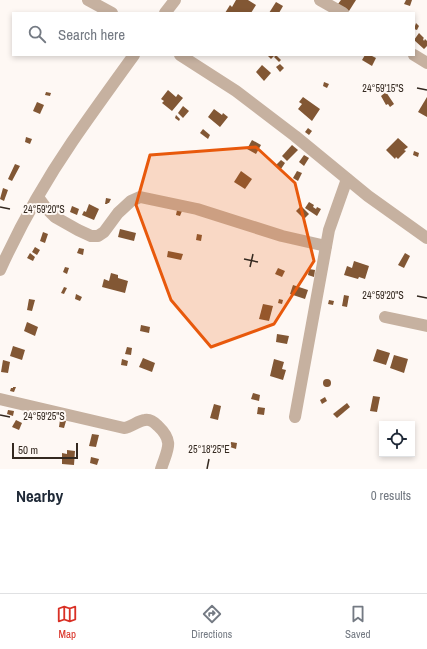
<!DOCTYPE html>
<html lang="en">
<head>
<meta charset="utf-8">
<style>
	body { margin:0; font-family:"Archivo Narrow",sans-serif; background:#f6f6f7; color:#1f2937 }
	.controls { position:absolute; right:12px; bottom:12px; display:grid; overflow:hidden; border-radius:0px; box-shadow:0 2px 6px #0003 }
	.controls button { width:36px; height:36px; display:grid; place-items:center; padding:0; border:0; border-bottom:1px solid #e0e1e3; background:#fff; color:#1f2937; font:20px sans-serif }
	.scale { position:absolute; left:12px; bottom:10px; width:66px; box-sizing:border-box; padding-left:4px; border:2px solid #342920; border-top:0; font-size:11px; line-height:14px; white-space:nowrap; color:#342920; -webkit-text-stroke:3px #fef8f4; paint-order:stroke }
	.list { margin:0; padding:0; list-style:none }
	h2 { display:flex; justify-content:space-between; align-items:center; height:52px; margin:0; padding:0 16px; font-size:17px }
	h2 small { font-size:13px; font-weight:400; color:#747a83 }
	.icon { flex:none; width:22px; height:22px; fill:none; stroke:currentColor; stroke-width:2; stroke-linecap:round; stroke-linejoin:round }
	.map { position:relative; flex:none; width:427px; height:469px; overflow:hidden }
	.search { position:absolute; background:#fff; box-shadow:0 2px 6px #0003; left:12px; right:12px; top:12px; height:44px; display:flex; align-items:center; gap:10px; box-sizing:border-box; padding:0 14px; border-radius:0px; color:#747a83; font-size:15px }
	.sheet { height:124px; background:#fff }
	nav { display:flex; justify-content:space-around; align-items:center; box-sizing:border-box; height:56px; border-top:1px solid #e0e1e3; background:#fff; font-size:11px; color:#747a83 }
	nav a { display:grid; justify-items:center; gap:2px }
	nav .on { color:#d93025 }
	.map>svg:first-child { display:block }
</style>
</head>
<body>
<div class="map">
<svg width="427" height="469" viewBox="0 0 427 469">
	<rect width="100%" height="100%" fill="#fef8f4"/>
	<g fill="#825734">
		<polygon points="236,0 248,0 256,5 251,13 225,13 230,5 232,7"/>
		<polygon points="341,0 356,0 349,11 338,4"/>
		<polygon points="406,0 412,0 410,6 404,4"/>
		<polygon points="276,2 283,6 279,13 269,13"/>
		<polygon points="416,23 419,26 417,30 414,29"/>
		<polygon points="419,33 424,38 423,39 424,41 425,39 427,41 427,46 424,49 414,40"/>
		<polygon points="267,55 275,55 271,59"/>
		<polygon points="276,55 281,60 279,62 274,57"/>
		<polygon points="365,55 370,55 376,58 372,66 362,60"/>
		<polygon points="280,64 284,68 280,72 276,67"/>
		<polygon points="262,65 271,73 264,81 256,72"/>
		<polygon points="324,82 329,84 327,88 323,86"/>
		<polygon points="168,90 176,97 178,94 183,98 172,111 162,103 164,101 161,99"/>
		<polygon points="46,92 51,93 50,96 45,95"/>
		<polygon points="386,92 394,104 390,107 388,104 386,105 381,96"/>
		<polygon points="303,97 320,109 312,121 298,109 302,104 299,102"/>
		<polygon points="427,97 427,117 418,112"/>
		<polygon points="37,102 44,105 40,114 33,111"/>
		<polygon points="183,106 189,111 183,118 178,113"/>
		<polygon points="214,109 222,115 223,113 228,117 220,127 208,117"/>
		<polygon points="176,115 180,119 179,121 175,118"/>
		<polygon points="308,128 312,131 309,135 305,132"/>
		<polygon points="203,129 210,135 208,139 200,133"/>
		<polygon points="26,137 32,139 30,144 25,142"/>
		<polygon points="398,138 408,147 404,150 406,151 398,159 396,157 395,159 386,150"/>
		<polygon points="252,140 261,145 256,154 247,149"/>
		<polygon points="292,145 298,150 287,161 282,156"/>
		<polygon points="414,151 419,153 418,157 413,155"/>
		<polygon points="304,155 309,158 304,166 299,162"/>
		<polygon points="281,160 285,163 281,169 276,165"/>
		<polygon points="15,164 20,166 12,181 8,179"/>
		<polygon points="241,171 252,179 245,189 234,182"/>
		<polygon points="297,171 302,173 298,181 293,178"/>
		<polygon points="3,188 8,190 4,201 0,199"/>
		<polygon points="106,198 111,199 109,203 108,203 107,204 105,204"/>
		<polygon points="309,202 314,205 313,207 316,209 317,207 321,209 317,216 305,208"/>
		<polygon points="89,204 99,209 94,220 82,215 84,211 86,212"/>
		<polygon points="72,206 79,209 77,215 70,212"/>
		<polygon points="301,206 309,214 304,219 296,211"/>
		<polygon points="177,210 182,211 180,216 176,215"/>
		<polygon points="120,229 136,233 134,241 118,237"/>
		<polygon points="43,232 48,234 45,243 40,241"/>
		<polygon points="197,234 202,235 201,241 196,240"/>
		<polygon points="35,247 40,250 37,255 32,252"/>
		<polygon points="79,248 84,249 83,255 77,253"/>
		<polygon points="168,251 183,254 181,260 167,257"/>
		<polygon points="30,253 35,257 33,261 27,258"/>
		<polygon points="405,253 410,256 404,268 398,265"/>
		<polygon points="354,261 369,266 365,279 359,277 358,279 344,275 347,266 352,268"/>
		<polygon points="65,267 69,268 67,274 63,272"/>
		<polygon points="278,268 285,271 282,277 275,274"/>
		<polygon points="309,269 315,270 314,277 308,275"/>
		<polygon points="111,273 118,275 118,278 128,281 125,293 102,287 104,279 109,281"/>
		<polygon points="293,285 308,290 305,299 290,294"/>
		<polygon points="64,287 67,288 64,294 61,293"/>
		<polygon points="76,294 82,297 80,301 75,299"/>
		<polygon points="344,295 349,296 347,307 342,306"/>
		<polygon points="29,299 35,300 32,311 27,310"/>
		<polygon points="279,299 283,300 282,304 278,303"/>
		<polygon points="329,300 334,301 333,305 328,304"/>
		<polygon points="263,304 273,306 269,321 259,319"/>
		<polygon points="27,322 38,327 35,336 24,331"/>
		<polygon points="141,325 150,327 149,333 140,331"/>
		<polygon points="277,334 289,336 287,344 276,342"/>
		<polygon points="13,346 25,350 22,360 10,356"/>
		<polygon points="127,347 132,348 131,355 125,354"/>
		<polygon points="377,349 390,353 386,365 373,361"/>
		<polygon points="394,355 408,359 404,373 390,368"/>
		<polygon points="143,358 155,363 152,372 139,367"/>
		<polygon points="122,359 128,361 127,366 121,365"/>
		<polygon points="274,359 284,362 282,369 286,370 283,380 270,376"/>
		<polygon points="3,360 10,362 8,373 1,372"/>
		<circle cx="327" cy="383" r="4"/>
		<polygon points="13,387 16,387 14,392 10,391 11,388 13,388"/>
		<polygon points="253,393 260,395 259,401 251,399"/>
		<polygon points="373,396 380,397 377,412 370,411"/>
		<polygon points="325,397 327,401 322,404 320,400"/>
		<polygon points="347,403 350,407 337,418 333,414"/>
		<polygon points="214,404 221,406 218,420 210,418"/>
		<polygon points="258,407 265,408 264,415 257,414"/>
		<polygon points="8,410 14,411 13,416 7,414"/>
		<polygon points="16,420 22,423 19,430 12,427"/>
		<polygon points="60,420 66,421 64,428 59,427"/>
		<polygon points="92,434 99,435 96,447 89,446"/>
		<polygon points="231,442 237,443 236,449 230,447"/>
		<polygon points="67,450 75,451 74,465 62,464 62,453 67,454"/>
		<polygon points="91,457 99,459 97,465 90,463"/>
	</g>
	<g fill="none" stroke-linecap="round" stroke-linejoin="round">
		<g stroke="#c6b1a0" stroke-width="12">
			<polyline points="88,0 112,13"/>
			<polyline points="320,0 343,13"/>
			<polyline points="165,13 175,0"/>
			<polyline points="180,55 236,91 295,136 368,196 427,238"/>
			<polyline points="414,55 427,63"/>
			<polyline points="38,197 46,208 55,217 78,230 91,236 98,236 104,232 118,213 131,201 140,197 197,209 282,236 326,246"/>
			<path d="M0 270C20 226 44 183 72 142 92 113 113 84 134 55"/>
			<polyline points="385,317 427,326"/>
			<path d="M0 399 124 428C132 427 137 421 145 420 150 419 154 422 158 426 175 442 167 450 161 469"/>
			<polyline points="295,417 329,230 347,179"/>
		</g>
	</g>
	<path fill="#e8590c" fill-opacity="0.2" stroke="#e8590c" stroke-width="3" stroke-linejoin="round" d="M256 147 295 183 314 261 274 324 211 347 171 300 136 205 150 155Z"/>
	<path fill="none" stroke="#342920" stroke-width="1.5" d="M417 88 427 90M0 207 10 209M244 259 258 262M250 267 253 254M417 296 427 298M0 415 10 417M207 469 209 459"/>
	<g font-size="10" text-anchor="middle" fill="#342920" stroke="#fef8f4" stroke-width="4" stroke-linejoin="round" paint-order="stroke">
		<text x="383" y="92">24°59'15"S</text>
		<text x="44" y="213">24°59'20"S</text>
		<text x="383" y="299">24°59'20"S</text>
		<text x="44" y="420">24°59'25"S</text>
		<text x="209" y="453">25°18'25"E</text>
	</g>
</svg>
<div class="controls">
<button><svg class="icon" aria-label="locate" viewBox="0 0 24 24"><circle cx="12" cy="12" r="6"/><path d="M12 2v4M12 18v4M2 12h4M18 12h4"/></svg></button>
</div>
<div class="scale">50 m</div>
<div class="search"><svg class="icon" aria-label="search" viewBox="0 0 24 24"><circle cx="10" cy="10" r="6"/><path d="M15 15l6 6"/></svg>Search here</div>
</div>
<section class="sheet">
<h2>Nearby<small>0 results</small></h2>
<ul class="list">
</ul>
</section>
<nav>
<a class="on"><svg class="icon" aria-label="map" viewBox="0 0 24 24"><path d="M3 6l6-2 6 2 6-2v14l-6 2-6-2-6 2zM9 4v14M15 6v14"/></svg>Map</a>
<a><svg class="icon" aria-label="directions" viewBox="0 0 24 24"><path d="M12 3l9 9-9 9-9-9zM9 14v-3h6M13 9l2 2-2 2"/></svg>Directions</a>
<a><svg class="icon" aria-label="saved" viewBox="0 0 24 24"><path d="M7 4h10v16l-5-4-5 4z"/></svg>Saved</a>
</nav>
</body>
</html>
